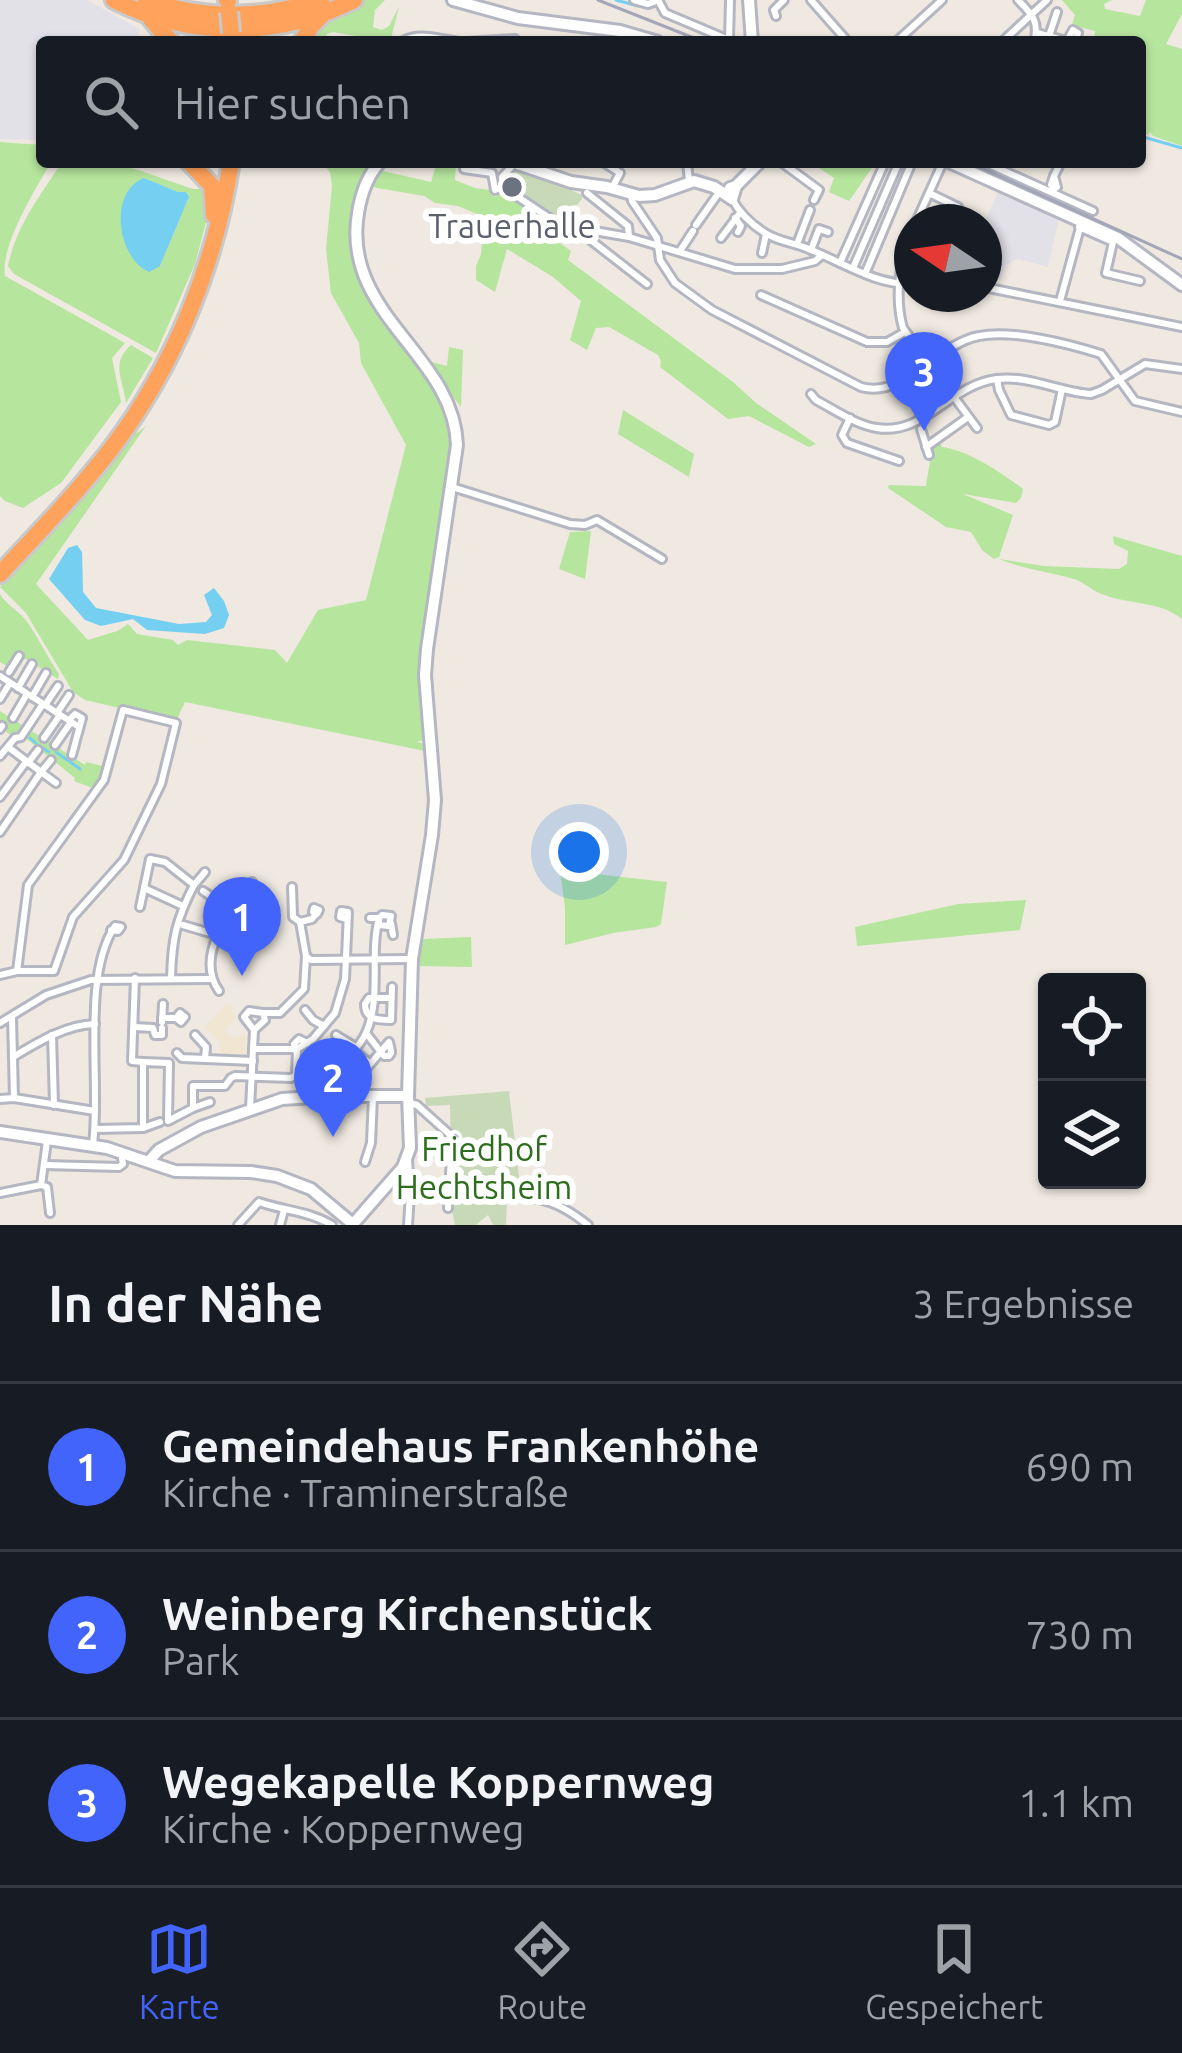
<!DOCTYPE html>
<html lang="de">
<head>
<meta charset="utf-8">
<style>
	body { margin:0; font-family:Ubuntu,sans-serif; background:#20242c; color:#f1f3f6 }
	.controls { position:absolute; right:36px; bottom:36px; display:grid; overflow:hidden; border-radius:12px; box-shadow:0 3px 9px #0004 }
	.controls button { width:108px; height:108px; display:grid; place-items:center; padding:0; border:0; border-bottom:3px solid #363941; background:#171b24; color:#f1f3f6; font:60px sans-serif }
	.compass { position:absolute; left:894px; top:204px; width:108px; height:108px; border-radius:50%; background:#171b24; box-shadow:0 3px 9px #0004; rotate:283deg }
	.you { position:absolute; left:579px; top:852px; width:42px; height:42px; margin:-30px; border:9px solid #fff; border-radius:50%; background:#1a73e8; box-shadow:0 0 0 18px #1a73e833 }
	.badge { display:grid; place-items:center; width:78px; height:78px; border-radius:50%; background:#4264fb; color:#fff; font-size:39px; font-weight:700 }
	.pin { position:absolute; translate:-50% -99px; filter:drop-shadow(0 3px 6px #0008) }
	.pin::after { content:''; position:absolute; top:63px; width:42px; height:36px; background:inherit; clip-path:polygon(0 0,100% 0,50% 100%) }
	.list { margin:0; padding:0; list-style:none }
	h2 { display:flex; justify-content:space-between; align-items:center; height:156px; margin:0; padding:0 48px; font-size:51px }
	h2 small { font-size:39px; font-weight:400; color:#9ea1a6 }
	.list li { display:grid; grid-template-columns:78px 1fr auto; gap:36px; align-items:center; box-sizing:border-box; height:168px; padding:0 48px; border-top:3px solid #363941 }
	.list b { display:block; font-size:45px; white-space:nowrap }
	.list p { margin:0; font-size:39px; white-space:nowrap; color:#9ea1a6 }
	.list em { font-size:39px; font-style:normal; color:#9ea1a6 }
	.icon { flex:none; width:66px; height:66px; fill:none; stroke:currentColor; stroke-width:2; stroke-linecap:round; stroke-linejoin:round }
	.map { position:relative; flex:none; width:1182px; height:1225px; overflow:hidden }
	.search { position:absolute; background:#171b24; box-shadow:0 3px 9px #0004; left:36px; right:36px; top:36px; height:132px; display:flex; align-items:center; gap:30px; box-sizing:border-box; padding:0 42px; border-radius:12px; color:#9ea1a6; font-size:45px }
	.sheet { height:660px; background:#171b24 }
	nav { display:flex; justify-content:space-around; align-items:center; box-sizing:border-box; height:168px; border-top:3px solid #363941; background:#171b24; font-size:33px; color:#9ea1a6 }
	nav a { display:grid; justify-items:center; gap:6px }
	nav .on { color:#4264fb }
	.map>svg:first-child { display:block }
</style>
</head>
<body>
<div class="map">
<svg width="1182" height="1225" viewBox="0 0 1182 1225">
	<rect width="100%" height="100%" fill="#efe9e1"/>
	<g fill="#e3e1e8">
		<polygon points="0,0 87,0 140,29 134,42 42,42 42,140 0,139"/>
		<polygon points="999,190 1059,219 1048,267 1018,259 1005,266 1000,280 997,279 998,271 993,269 987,281 984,280 984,242 988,226 984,223"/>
	</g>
	<polygon fill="#f0e6d1" points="226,1004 233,1006 231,1013 237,1017 224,1030 233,1038 246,1034 246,1059 222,1058 219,1041 205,1027"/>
	<g fill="#b6e59e" fill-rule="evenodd">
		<polygon points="360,0 385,0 375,10 373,27 382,30 389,26 399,7 390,42 333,32 327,34 324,42 306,42 311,31"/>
		<polygon points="1062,0 1112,0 1104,4 1105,9 1140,16 1146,0 1182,0 1182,14 1166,44 1182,49 1182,146 1153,136 1150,132 1148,135 1140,133 1140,112 1144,94 1140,89 1140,42 1094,42 1095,31 1072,25 1075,15"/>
		<path d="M0 142 42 145V162H51C35 190 0 246 5 276L125 343 112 358 121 402 61 483 23 508 5 501 0 496Z"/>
		<path d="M62 162 75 167C102 151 163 180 193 189H206L209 211 195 264 156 353 14 274 8 266C16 226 40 196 62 162ZM144 178 178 192H186L189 197 160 266Z"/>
		<polygon points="321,162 375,162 358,196 363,279 443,394 455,439 424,644 427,749 423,740 416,742 422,743 425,751 185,702 176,721 85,700 73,692 26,613 0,587 129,439 146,426 36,584 88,640 117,631 128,624 137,634 173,640 178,645 187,640 275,650 287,663 318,610 366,600 406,445 361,363 359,343 331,293 326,249 332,186 330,172"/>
		<polygon points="383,162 389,162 383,171 431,182 437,162 456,162 455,180 475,188 490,190 491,195 496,197 501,190 505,190 524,206 557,226 551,237 571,251 568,260 733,382 756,403 816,444 809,447 749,416 728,419 660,367 661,361 658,355 609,327 596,328 587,350 570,340 581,301 553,277 507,249 495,292 476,280 476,266 481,254 484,217 458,206 435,203 424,196 372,187 365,203 359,234 365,191"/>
		<polygon points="810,162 876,162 849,201 829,192 834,178"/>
		<path d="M131 345 153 358 126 403C123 377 110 364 131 345Z"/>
		<polygon points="449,347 463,350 461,407 424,360 447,366"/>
		<polygon points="623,410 694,454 689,477 618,434"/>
		<path d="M939 440 942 447C970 451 1000 472 1023 489L1021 498 1016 503 963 494 1013 515 999 557 994 559 982 550 971 532 946 527 888 488 889 485 926 486 931 455 928 449Z"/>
		<polygon points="591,531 585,579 559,569 570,532"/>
		<path d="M1113 536 1182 556V619C1159 600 1126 605 1099 593 1090 589 1084 582 1074 579 1049 572 1023 569 999 559L1044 566 1119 569 1127 564 1128 551 1114 544Z"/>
		<path d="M0 594C7 606 20 611 28 623 39 639 48 658 59 674L58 679 19 655 10 668 0 662Z"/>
		<polygon points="0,711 85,765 86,762 106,767 95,789 74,781 75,778 17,731 12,736 0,727"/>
		<polygon points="560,870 667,882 661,924 656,927 613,933 565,945 565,907"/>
		<polygon points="1026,900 1020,930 857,946 855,927 958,904"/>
		<polygon points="471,937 472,967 418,966 423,939"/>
	</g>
	<g fill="#c8d9b8">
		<polygon points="518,167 582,195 582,199 565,219 558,219 505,186"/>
		<polygon points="509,1091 522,1202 507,1202 506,1225 493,1225 488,1215 476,1225 455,1225 452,1211 450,1105 426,1106 425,1098"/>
	</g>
	<g fill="#75cff0">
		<path d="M144 178 178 192H186L189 197 160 266 149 272C117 258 108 192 144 178Z"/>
		<polygon points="77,545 82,552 83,592 96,608 179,624 206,622 212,615 204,595 214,588 224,601 229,615 224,628 205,634 147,630 133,619 101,626 85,620 49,579 68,548"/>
	</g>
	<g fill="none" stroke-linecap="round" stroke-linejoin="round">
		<g stroke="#75cff0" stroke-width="3">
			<polyline points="616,0 638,6"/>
			<polyline points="815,0 853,42"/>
			<polyline points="1140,136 1182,148"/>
			<polyline points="30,738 39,746"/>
			<polyline points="41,747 49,752"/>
			<polyline points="56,752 67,760"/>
			<polyline points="69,761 80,769"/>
		</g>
		<g stroke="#b4b7c1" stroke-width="12">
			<g id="street">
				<polyline points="634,0 648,4 659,0"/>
				<polyline points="658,0 665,13 729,40 730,0"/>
				<polyline points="811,0 848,42"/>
				<path d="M1018 0C1032 14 1040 22 1034 42"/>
				<polyline points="776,16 774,10 784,0"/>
				<polyline points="1037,33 1070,42"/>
				<polyline points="1049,36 1057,12"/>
				<path d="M403 41C419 32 441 39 459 42"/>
				<polyline points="1067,41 1073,30 1078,33 1075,42"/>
				<polyline points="467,42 515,39"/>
				<polyline points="896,42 942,0"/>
				<polyline points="1002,42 1047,0"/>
				<polyline points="603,162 620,173 612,188"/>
				<polyline points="687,162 689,181"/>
				<polyline points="781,162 819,190 814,200"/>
				<polyline points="984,162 1093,211"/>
				<polyline points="464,169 492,173 495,190 503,187 560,225 629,237 735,269 782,269 815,261 822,255"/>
				<polyline points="1054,176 1051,185 1054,189 1057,187 1054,176 1061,162"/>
				<polyline points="503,187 502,177 515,163"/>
				<polyline points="587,193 628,226 629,237"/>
				<polyline points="929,193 958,207 960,212 957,222"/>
				<path d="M631 194 632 201 657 238 660 260 675 283 712 310 861 387C906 399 936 344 979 336 1012 329 1069 344 1101 354L1135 401 1182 412"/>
				<path d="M732 199C740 214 751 224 765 233 779 242 797 243 811 250 844 263 876 285 912 284"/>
				<polyline points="735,218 741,226 738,232"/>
				<polyline points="916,222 943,162"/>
				<polyline points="696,225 720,191"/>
				<polyline points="1079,227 1113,242 1106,273 1140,281"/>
				<path d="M912 230C900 260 894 296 903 328L977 428"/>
				<polyline points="579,231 647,284"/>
				<polyline points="721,238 740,213"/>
				<polyline points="797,244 810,210"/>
				<polyline points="811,250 819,229 828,232"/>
				<polyline points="680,251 693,231"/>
				<polyline points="762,253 766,234"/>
				<polyline points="840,263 885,162"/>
				<polyline points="853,268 899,162"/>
				<polyline points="865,274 912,162"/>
				<polyline points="984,287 1182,327"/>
				<polyline points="761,295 867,342 887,342 905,332"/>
				<polyline points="1060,301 1081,224"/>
				<polyline points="997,379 999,390 1011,415 1049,425 1055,422 1062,389"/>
				<path d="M811 394 816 400C835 410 856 425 877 428 924 436 951 384 997 379 1028 375 1060 392 1091 394L1102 390 1145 364 1182 369"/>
				<polyline points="850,418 842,435 847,443 899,461"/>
				<polyline points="921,429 929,455"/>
				<polyline points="926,447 968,417"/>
				<polyline points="452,487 570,524 585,525 597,520 662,559"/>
				<polyline points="9,672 19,656"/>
				<polyline points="0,676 79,727"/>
				<polyline points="18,688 32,664"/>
				<polyline points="32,697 46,673"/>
				<polyline points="0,699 10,683"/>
				<polyline points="45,705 58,686"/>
				<polyline points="57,713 69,695"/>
				<polyline points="13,718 27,694"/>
				<polyline points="69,720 75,714 82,718 72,755"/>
				<polyline points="0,729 2,726"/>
				<polyline points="44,738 60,715"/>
				<polyline points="55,745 71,722"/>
				<polyline points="0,756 15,738 21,737 43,704"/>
				<polyline points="51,760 41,772 56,783"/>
				<polyline points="28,763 38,750"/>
				<polyline points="0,797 26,762"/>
				<polyline points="0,832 41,772 8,747"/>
				<polyline points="194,885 205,872"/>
				<polyline points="292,887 293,917 300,922"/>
				<polyline points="203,891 230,909"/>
				<polyline points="140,907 144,888"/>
				<polygon points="314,908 319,910 317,914 313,912"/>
				<polyline points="379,920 379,925 389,926 391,916 382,915 379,918"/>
				<polyline points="391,923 393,935"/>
				<polyline points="183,925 217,935"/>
				<polyline points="306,956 311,960 412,959"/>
				<polyline points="0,975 17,971 54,971 73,917 124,860 161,784 176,723 123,710 104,780 28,885 17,971"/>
				<polyline points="135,978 132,1061 143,1062"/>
				<path d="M171 978C172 939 176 920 194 885L165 862 150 859 144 888 183 906"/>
				<path d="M219 991C194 956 230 910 252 882"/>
				<path d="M391 998H369L365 1004C365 1020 378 1020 391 1020L392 987"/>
				<polyline points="305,1010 313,1020 324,1026"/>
				<polyline points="264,1013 280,1013 304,989 306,956 300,922 312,919 316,914"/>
				<polyline points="12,1017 14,1098"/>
				<polyline points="162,1018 176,1018 180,1013 185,1017 181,1022 176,1018"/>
				<polyline points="162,1022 163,1004"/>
				<polyline points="0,1023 46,995 91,980 212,979"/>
				<polyline points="134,1027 153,1028 155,1035 162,1035 162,1028"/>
				<polyline points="366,1033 384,1056 389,1056 391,1053"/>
				<polyline points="52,1035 54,1105"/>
				<polyline points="195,1035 206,1047 205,1059"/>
				<polyline points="336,1035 354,1046 354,1050 368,1062"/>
				<polyline points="253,1049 297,1049 313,1039 335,1013 345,979 348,912 341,911 340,917 347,919"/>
				<polyline points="295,1050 294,1044 299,1039 307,1043"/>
				<polyline points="177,1053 182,1058 253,1061"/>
				<path d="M13 1057C38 1042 65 1025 95 1024"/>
				<path d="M143 1062 169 1063 168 1121 193 1108V1086H225L231 1078 235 1076 291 1078 296 1075 307 1074V1067L344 1064C351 1054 361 1044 366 1033 382 997 369 955 379 918H370"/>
				<polyline points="324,1066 324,1080"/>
				<rect x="346" y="1070" width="4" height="4"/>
				<polyline points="296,1075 297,1049"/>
				<polyline points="360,1076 389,1042 391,1051"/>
				<polyline points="0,1099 14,1098 95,1111"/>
				<polyline points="410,1103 417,1105 468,1151 516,1148"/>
				<polyline points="193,1108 210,1102"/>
				<polyline points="250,1108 254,1030 244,1017 249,1011 263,1013 265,1020 254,1030"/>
				<polyline points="143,1128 160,1122"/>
				<polyline points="95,1129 143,1128 143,1062"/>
				<path d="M93 1144C101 1083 81 977 115 926L121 927 118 931 111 930"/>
				<polyline points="408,1159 410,1194 408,1225"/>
				<polyline points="365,1162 371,1143 373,1096"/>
				<polyline points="45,1165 119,1167 123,1164 122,1159"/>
				<polyline points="41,1185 47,1187 50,1213"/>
				<polyline points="0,1193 41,1185 47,1141"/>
				<path d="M522 1197C549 1198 568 1209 588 1225"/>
				<polyline points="448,1208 452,1140"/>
				<path d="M238 1225 259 1202C285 1211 309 1211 332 1225"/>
				<polyline points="280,1225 284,1210"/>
			</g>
		</g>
		<g stroke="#b4b7c1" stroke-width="16">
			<g id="secondary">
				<polyline points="453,0 518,18 620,31 658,42"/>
				<polyline points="749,0 752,42"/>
				<polyline points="512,162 571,182 607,187 639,196 655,195 694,181 714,187 732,199 736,186"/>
				<polyline points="949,162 1118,238 1182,285"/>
				<polyline points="730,188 736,186 760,162"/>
				<polyline points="0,1132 107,1148 175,1171 251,1172 277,1176 311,1189 354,1225"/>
				<polyline points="149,1161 159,1150 201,1127 282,1099 329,1096 408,1096"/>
				<path d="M353 1224 403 1167 410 1148 408 1096 412 959 432 835 435 800 425 675 427 649 457 445C454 354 341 315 358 213 361 194 367 176 380 162"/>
			</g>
		</g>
		<g stroke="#c9c9c9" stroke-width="22">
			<g id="highway">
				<path d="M114 0C190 39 279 38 354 0"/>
				<path d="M146 0C204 20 263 19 321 0"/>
				<polyline points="227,0 228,1"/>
				<polyline points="151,19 171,42"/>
				<polyline points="302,42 311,26 323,14"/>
				<polyline points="189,162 212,186 214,215"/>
				<path d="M0 574C38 533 77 493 111 449 175 365 215 266 231 162"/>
			</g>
		</g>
		<use href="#street" stroke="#fff" stroke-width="6"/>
		<use href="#secondary" stroke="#fff" stroke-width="10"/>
		<use href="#highway" stroke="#ffa35c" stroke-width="16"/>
		<g stroke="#a3a6b8" stroke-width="3">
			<polyline points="598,0 704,42"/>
			<polyline points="968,162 1182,259"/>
		</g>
		<g stroke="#c9c9c9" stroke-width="22" stroke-linecap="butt">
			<polyline id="highway-bridge" points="229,12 231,33"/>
		</g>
		<use href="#highway-bridge" stroke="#ffa35c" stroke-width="16"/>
	</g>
	<circle fill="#6b7280" stroke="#fff" stroke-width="4.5" cx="512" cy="187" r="12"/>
	<g text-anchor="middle" stroke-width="12" stroke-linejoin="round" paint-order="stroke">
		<g font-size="33" fill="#5b616d" stroke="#fff">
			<text x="512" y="238">Trauerhalle</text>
		</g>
		<g font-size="33" fill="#2c6e1b" stroke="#fff">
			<text x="484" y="1161">Friedhof<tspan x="484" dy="38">Hechtsheim</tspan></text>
		</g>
	</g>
</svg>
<div class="controls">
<button><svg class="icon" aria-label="locate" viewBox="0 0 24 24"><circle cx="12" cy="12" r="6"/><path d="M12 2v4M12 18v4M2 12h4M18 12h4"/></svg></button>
<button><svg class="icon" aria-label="layers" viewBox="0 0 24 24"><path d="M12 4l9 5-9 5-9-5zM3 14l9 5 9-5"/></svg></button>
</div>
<svg class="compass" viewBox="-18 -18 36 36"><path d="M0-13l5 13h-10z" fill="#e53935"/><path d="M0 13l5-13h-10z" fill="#9ea1a6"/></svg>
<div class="you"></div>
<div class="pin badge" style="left:242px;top:976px">1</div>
<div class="pin badge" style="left:333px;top:1137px">2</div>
<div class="pin badge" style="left:924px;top:431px">3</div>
<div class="search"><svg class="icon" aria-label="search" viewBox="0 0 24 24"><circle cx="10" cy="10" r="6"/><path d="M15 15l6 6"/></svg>Hier suchen</div>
</div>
<section class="sheet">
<h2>In der Nähe<small>3 Ergebnisse</small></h2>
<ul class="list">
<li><span class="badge">1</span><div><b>Gemeindehaus Frankenhöhe</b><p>Kirche · Traminerstraße</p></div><em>690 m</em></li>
<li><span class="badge">2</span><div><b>Weinberg Kirchenstück</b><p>Park</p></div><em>730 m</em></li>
<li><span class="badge">3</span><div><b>Wegekapelle Koppernweg</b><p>Kirche · Koppernweg</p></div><em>1.1 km</em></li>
</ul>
</section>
<nav>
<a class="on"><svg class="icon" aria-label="map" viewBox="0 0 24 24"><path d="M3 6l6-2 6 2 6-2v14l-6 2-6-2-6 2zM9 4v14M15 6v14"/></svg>Karte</a>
<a><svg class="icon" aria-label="directions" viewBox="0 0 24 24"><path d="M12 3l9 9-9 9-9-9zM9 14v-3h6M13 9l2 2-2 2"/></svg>Route</a>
<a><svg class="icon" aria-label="saved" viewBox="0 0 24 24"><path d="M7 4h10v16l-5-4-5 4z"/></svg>Gespeichert</a>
</nav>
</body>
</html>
